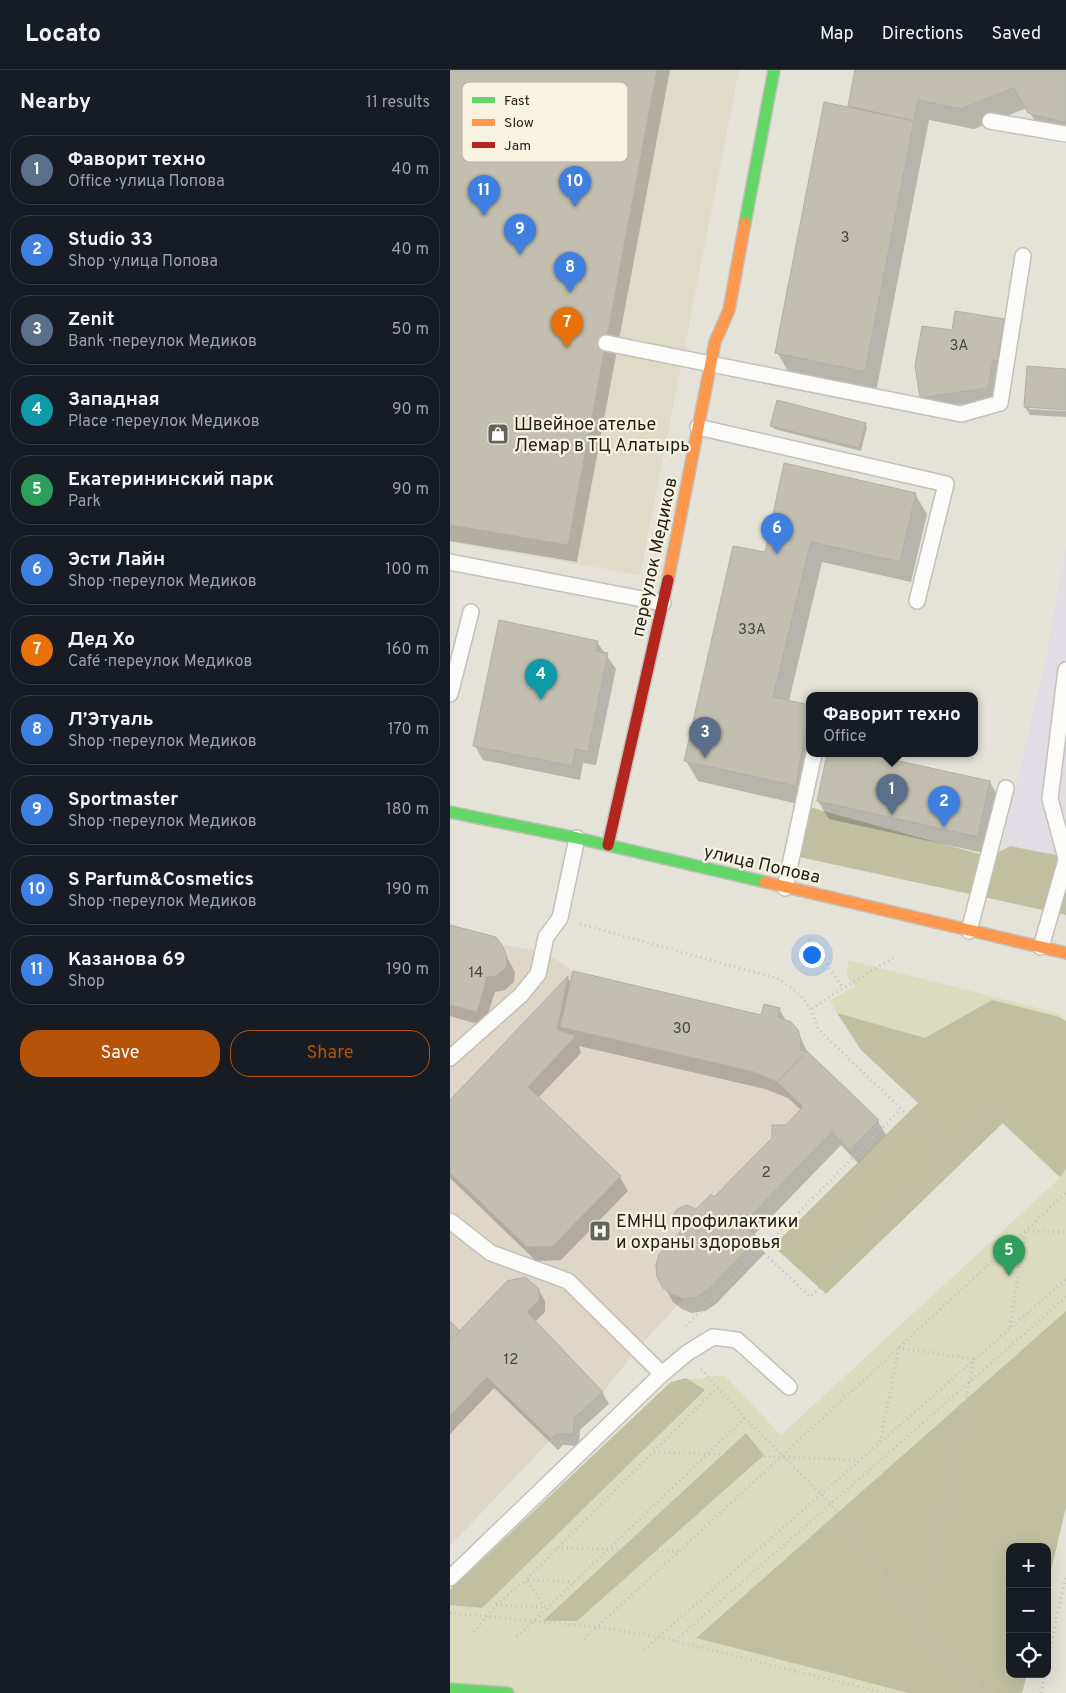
<!DOCTYPE html>
<html lang="en">
<head>
<meta charset="utf-8">
<style>
	body { margin:0; font-family:Overpass,sans-serif; background:#242831; color:#f1f3f6 }
	.controls { position:absolute; right:15px; bottom:15px; display:grid; overflow:hidden; border-radius:10px; box-shadow:0 5px 20px #0002 }
	.controls button { width:45px; height:45px; display:grid; place-items:center; padding:0; border:0; border-bottom:1px solid #363941; background:#171b24; color:#f1f3f6; font:25px sans-serif }
	.you { position:absolute; left:361px; top:884px; width:18px; height:18px; margin:-12px; border:4px solid #fff; border-radius:50%; background:#1a73e8; box-shadow:0 0 0 8px #1a73e833 }
	.badge { display:grid; place-items:center; width:32px; height:32px; border-radius:50%; background:#b45309; color:#fff; font-size:16px; font-weight:700 }
	.pin { position:absolute; translate:-50% -41px; filter:drop-shadow(0 1px 2px #0008) }
	.pin::after { content:''; position:absolute; top:26px; width:18px; height:15px; background:inherit; clip-path:polygon(0 0,100% 0,50% 100%) }
	.popup { position:absolute; left:356px; top:622px; width:172px; height:65px; box-sizing:border-box; display:grid; place-content:center; border-radius:10px; background:#171b24; filter:drop-shadow(0 1px 4px #0005); font-size:16px; white-space:nowrap; color:#9ea1a6 }
	.popup b { font-size:19px; color:#f1f3f6 }
	.popup::after { content:''; position:absolute; left:50%; top:100%; margin-left:-10px; border:10px solid transparent; border-top-color:#171b24 }
	.list { margin:0; padding:0; list-style:none }
	h2 { display:flex; justify-content:space-between; align-items:center; height:65px; margin:0; padding:0 20px; font-size:21px }
	h2 small { font-size:16px; font-weight:400; color:#9ea1a6 }
	.list li { display:grid; grid-template-columns:32px 1fr auto; gap:15px; align-items:center; box-sizing:border-box; height:70px; margin:0 10px 10px; padding:0 10px; border:1px solid #363941; border-radius:20px }
	.list b { display:block; font-size:19px; white-space:nowrap }
	.list p { margin:0; font-size:16px; white-space:nowrap; color:#9ea1a6 }
	.list em { font-size:16px; font-style:normal; color:#9ea1a6 }
	.actions { display:flex; gap:10px; padding:15px 20px }
	.actions a { flex:1; padding:11px 0; border:1px solid #b45309; border-radius:20px; text-align:center; font-size:18px; color:#b45309 }
	.actions .main { background:#b45309; color:#fff }
	.icon { flex:none; width:28px; height:28px; fill:none; stroke:currentColor; stroke-width:2; stroke-linecap:round; stroke-linejoin:round }
	.map { position:relative; flex:none; width:616px; height:1623px; overflow:hidden }
	header { display:flex; align-items:center; gap:30px; box-sizing:border-box; height:70px; padding:0 25px; background:#171b24; border-bottom:1px solid #363941 }
	header strong { font-size:24px }
	nav { display:flex; gap:28px; margin-inline-start:auto; font-size:18px }
	main { display:flex }
	aside { flex:1; background:#171b24 }
	.map>svg:first-child { display:block }
</style>
</head>
<body>
<header>
<strong>Locato</strong>
<nav><a>Map</a><a>Directions</a><a>Saved</a></nav>
</header>
<main>
<aside>
<h2>Nearby<small>11 results</small></h2>
<ul class="list">
<li><span class="badge" style="background:#5c6f8a">1</span><div><b>Фаворит техно</b><p>Office · улица Попова</p></div><em>40 m</em></li>
<li><span class="badge" style="background:#3f7fe0">2</span><div><b>Studio 33</b><p>Shop · улица Попова</p></div><em>40 m</em></li>
<li><span class="badge" style="background:#5c6f8a">3</span><div><b>Zenit</b><p>Bank · переулок Медиков</p></div><em>50 m</em></li>
<li><span class="badge" style="background:#0f9aa8">4</span><div><b>Западная</b><p>Place · переулок Медиков</p></div><em>90 m</em></li>
<li><span class="badge" style="background:#2e9e5b">5</span><div><b>Екатерининский парк</b><p>Park</p></div><em>90 m</em></li>
<li><span class="badge" style="background:#3f7fe0">6</span><div><b>Эсти Лайн</b><p>Shop · переулок Медиков</p></div><em>100 m</em></li>
<li><span class="badge" style="background:#e8710a">7</span><div><b>Дед Хо</b><p>Café · переулок Медиков</p></div><em>160 m</em></li>
<li><span class="badge" style="background:#3f7fe0">8</span><div><b>Л’Этуаль</b><p>Shop · переулок Медиков</p></div><em>170 m</em></li>
<li><span class="badge" style="background:#3f7fe0">9</span><div><b>Sportmaster</b><p>Shop · переулок Медиков</p></div><em>180 m</em></li>
<li><span class="badge" style="background:#3f7fe0">10</span><div><b>S Parfum&amp;Cosmetics</b><p>Shop · переулок Медиков</p></div><em>190 m</em></li>
<li><span class="badge" style="background:#3f7fe0">11</span><div><b>Казанова 69</b><p>Shop</p></div><em>190 m</em></li>
</ul>
<div class="actions"><a class="main">Save</a><a>Share</a></div>
</aside>
<div class="map">
<svg width="616" height="1623" viewBox="0 0 616 1623">
	<rect width="100%" height="100%" fill="#e5e2d8"/>
	<polygon fill="#dfdbc8" points="0,0 289,0 190,505 0,472"/>
	<polygon fill="#e2dce4" points="616,477 616,789 552,773 593,602"/>
	<polygon fill="#ded6c7" points="0,855 46,867 52,875 95,882 123,901 110,957 304,1002 327,1012 357,981 400,1080 382,1062 293,1154 257,1221 246,1227 233,1229 187,1279 153,1322 124,1348 123,1364 106,1364 0,1476"/>
	<polygon fill="#dbdbbe" points="398,890 607,943 616,950 616,1437 597,1517 597,1477 560,1477 560,1604 577,1604 572,1623 0,1623 0,1520 221,1312 274,1305 331,1365 610,1108 456,963 387,943 380,931 405,916 397,908"/>
	<g fill="#c0c0a0">
		<polygon points="352,735 540,787 560,776 616,787 616,845 340,785"/>
		<polygon points="542,930 609,947 616,951 616,1099 610,1107 553,1053 376,1224 323,1176 468,1033 411,980 387,943 475,968"/>
		<polygon points="616,1241 616,1437 597,1517 597,1477 560,1477 560,1604 577,1604 572,1623 459,1623 246,1568"/>
		<polygon points="236,1308 255,1320 32,1538 0,1535 0,1520 221,1312"/>
		<polygon points="296,1363 314,1385 127,1551 93,1551"/>
	</g>
	<g fill="#0003">
		<polygon points="0,0 220,0 127,492 0,471"/>
		<polygon points="406,0 616,0 616,70 592,63 577,38 524,59 479,50 426,322 339,303 327,282 399,37"/>
		<polygon points="553,250 560,262 545,329 478,339 471,328 467,296"/>
		<polygon points="579,336 579,339 616,341 616,347 580,345 575,337"/>
		<polygon points="415,354 417,357 411,381 324,359 322,355"/>
		<polygon points="465,424 477,444 461,512 372,492 339,631 360,636 357,736 248,711 236,691 316,483"/>
		<polygon points="147,572 166,599 146,695 133,693 130,710 33,690 25,676"/>
		<polygon points="379,684 412,684 540,712 550,730 538,784 379,749 368,731"/>
		<polygon points="0,856 51,876 65,902 64,912 55,920 45,922 34,956 0,946"/>
		<polygon points="118,908 121,914 312,947 329,939 337,952 347,961 359,985 428,1051 436,1065 408,1093 391,1075 303,1166 315,1183 265,1235 255,1241 242,1243 232,1239 223,1232 209,1207 246,1141 264,1128 351,1040 338,1028 315,1019 129,976 131,983 88,1028 170,1107 178,1121 111,1190 86,1191 0,1108 0,1031"/>
		<polygon points="88,1219 95,1231 95,1242 85,1252 152,1322 159,1334 130,1360 129,1376 113,1375 108,1380 44,1318 0,1364 0,1253 9,1261"/>
	</g>
	<g fill="#c2bfb0" stroke="#b0aea6">
		<polygon points="0,0 207,0 118,475 0,455"/>
		<polygon points="405,0 616,0 616,53 578,43 564,18 511,39 468,30 464,51 398,36"/>
		<polygon points="374,32 464,51 415,302 325,283"/>
		<polygon points="505,241 554,249 547,291 543,290 538,318 470,328 465,296 472,256 502,260"/>
		<polygon points="577,296 616,299 616,340 574,337"/>
		<polygon points="327,330 416,353 409,378 320,356"/>
		<polygon points="334,393 466,423 450,492 361,472 323,627 360,635 346,716 234,691 283,476 315,482"/>
		<polygon points="49,550 148,571 146,581 158,583 138,682 126,679 122,696 23,676"/>
		<polygon points="377,684 417,684 540,711 528,767 367,731"/>
		<polygon points="0,855 46,867 52,875 57,887 56,898 46,906 37,907 27,942 0,935"/>
		<polygon points="123,901 311,945 314,934 330,938 328,947 341,952 348,960 351,970 350,980 357,981 327,1012 304,1002 110,957"/>
		<polygon points="118,906 107,960 124,965 124,968 78,1017 171,1106 103,1176 77,1177 0,1103 0,1030"/>
		<polygon points="357,981 429,1050 400,1080 382,1062 293,1154 308,1168 257,1221 246,1227 234,1229 223,1225 213,1218 207,1207 206,1195 209,1184 231,1161 225,1155 224,1144 227,1139 237,1135 246,1139 261,1124 264,1127 322,1068 322,1055 336,1055 353,1037 327,1012"/>
		<polygon points="75,1207 89,1219 89,1230 77,1242 153,1322 124,1348 123,1364 106,1364 101,1369 37,1307 0,1346 0,1271 57,1211"/>
		<polygon points="0,1251 10,1261 0,1271"/>
	</g>
	<g fill="none" stroke-linecap="round" stroke-linejoin="round">
		<g stroke="#c2c0b8" stroke-width="18">
			<g id="lane">
				<polyline points="540,51 616,64"/>
				<polyline points="156,273 511,344 550,333 573,186"/>
				<polyline points="248,357 496,414 467,531"/>
				<polyline points="0,492 213,533"/>
				<polyline points="616,600 600,729 616,788"/>
				<polyline points="0,624 21,542"/>
				<polyline points="335,818 364,684"/>
				<polyline points="519,861 556,718"/>
				<polyline points="591,877 616,790"/>
				<polyline points="0,988 71,925 88,904 96,867 110,848 127,768"/>
				<polyline points="0,1151 41,1183 118,1211 212,1304 237,1283 263,1267 287,1270 339,1317"/>
				<polyline points="0,1508 212,1304"/>
			</g>
		</g>
		<g stroke="#c2c0b8" stroke-width="14">
			<g id="fast">
				<polyline points="295,153 324,0"/>
				<polyline points="0,742 127,768 315,812"/>
				<polyline points="0,1619 58,1623"/>
			</g>
		</g>
		<g stroke="#c2c0b8" stroke-width="14">
			<g id="slow">
				<polyline points="218,510 265,272 279,240 295,153"/>
				<polyline points="315,812 616,883"/>
			</g>
		</g>
		<g stroke="#c2c0b8" stroke-width="14">
			<polyline id="jam" points="158,775 218,510"/>
		</g>
		<g stroke="#c3c2be" stroke-width="3" stroke-dasharray="1 4" stroke-linecap="butt">
			<path d="M130 854 329 909C352 925 360 932 368 959L501 1087"/>
			<polyline points="360,869 393,918"/>
			<polyline points="362,939 379,927 443,888"/>
			<polyline points="311,1180 360,1227 551,1037"/>
			<polyline points="236,1256 450,1040"/>
			<polyline points="560,1257 575,1161 616,1162"/>
			<polyline points="251,1299 295,1348 381,1434 470,1558 534,1623"/>
			<polyline points="430,1372 449,1278 524,1289 470,1557"/>
			<polyline points="204,1382 409,1390"/>
			<polyline points="107,1478 229,1481"/>
			<polyline points="46,1535 94,1537"/>
			<polyline points="95,1537 76,1510 124,1512"/>
			<polyline points="0,1543 147,1557 209,1567 434,1623"/>
			<polyline points="24,1562 46,1535 76,1510 267,1318"/>
			<polyline points="67,1567 295,1348"/>
			<polyline points="134,1569 616,1123"/>
			<polyline points="225,1571 616,1227"/>
			<polyline points="194,1580 616,1209"/>
			<polyline points="597,1592 616,1505"/>
			<polyline points="591,1623 595,1604"/>
		</g>
		<use href="#lane" stroke="#fbfbf9" stroke-width="15"/>
		<use href="#fast" stroke="#63d668" stroke-width="11"/>
		<use href="#slow" stroke="#ff974d" stroke-width="11"/>
		<use href="#jam" stroke="#b3261e" stroke-width="11"/>
	</g>
	<defs>
		<g id="shop-square" transform="scale(1.125)"><rect x="-9" y="-9" width="18" height="18" rx="4" fill="#65635b" stroke="#f7f3e0"/><path d="M-5-2.5h2.3a2.7 3.5 0 0 1 5.4 0H5L5.5 6h-11ZM-1.5-2.5h3a1.5 2.3 0 0 0-3 0Z" fill="#fff"/></g>
		<g id="hospital-square" transform="scale(1.125)"><rect x="-9" y="-9" width="18" height="18" rx="4" fill="#65635b" stroke="#f7f3e0"/><path d="M-5-5h3v3.5h4V-5h3V5h-3V1.5h-4V5h-3Z" fill="#fff"/></g>
	</defs>
	<g fill-rule="evenodd">
		<use href="#shop-square" x="48" y="364"/>
		<use href="#hospital-square" x="150" y="1161"/>
	</g>
	<g text-anchor="middle" stroke-width="4.5" stroke-linejoin="round" paint-order="stroke">
		<g font-size="15" fill="#48473e">
			<text x="395" y="172">3</text>
			<text x="509" y="280">3А</text>
			<text x="302" y="564">33А</text>
			<text x="26" y="907">14</text>
			<text x="232" y="963">30</text>
			<text x="316" y="1107">2</text>
			<text x="61" y="1294">12</text>
		</g>
		<g font-size="18" fill="#201f18" stroke="#f7f3e0" text-anchor="start">
			<text x="64" y="360">Швейное ателье<tspan x="64" dy="21">Лемар в ТЦ Алатырь</tspan></text>
			<text x="166" y="1157">ЕМНЦ профилактики<tspan x="166" dy="21">и охраны здоровья</tspan></text>
		</g>
		<g font-size="18" fill="#201f18" stroke="#f7f3e0">
			<text transform="translate(204 487) rotate(-78)" y="6">переулок Медиков</text>
			<text transform="translate(312 794) rotate(13)" y="6">улица Попова</text>
		</g>
	</g>
	<rect x="12" y="12" width="166" height="80" rx="8" fill="#f7f3e0" stroke="#b6b3a4" stroke-width="1"/>
	<rect x="22" y="27" width="23" height="6" fill="#63d668"/>
	<rect x="22" y="49" width="23" height="7" fill="#ff974d"/>
	<rect x="22" y="72" width="23" height="6" fill="#b3261e"/>
	<g font-size="14" fill="#201f18">
		<text x="54" y="35">Fast</text>
		<text x="54" y="57">Slow</text>
		<text x="54" y="80">Jam</text>
	</g>
</svg>
<div class="controls">
<button>+</button>
<button>−</button>
<button><svg class="icon" aria-label="locate" viewBox="0 0 24 24"><circle cx="12" cy="12" r="6"/><path d="M12 2v4M12 18v4M2 12h4M18 12h4"/></svg></button>
</div>
<div class="you"></div>
<div class="pin badge" style="left:442px;top:745px;background:#5c6f8a">1</div>
<div class="popup"><b>Фаворит техно</b>Office</div>
<div class="pin badge" style="left:494px;top:757px;background:#3f7fe0">2</div>
<div class="pin badge" style="left:255px;top:688px;background:#5c6f8a">3</div>
<div class="pin badge" style="left:91px;top:630px;background:#0f9aa8">4</div>
<div class="pin badge" style="left:559px;top:1206px;background:#2e9e5b">5</div>
<div class="pin badge" style="left:327px;top:484px;background:#3f7fe0">6</div>
<div class="pin badge" style="left:117px;top:278px;background:#e8710a">7</div>
<div class="pin badge" style="left:120px;top:223px;background:#3f7fe0">8</div>
<div class="pin badge" style="left:70px;top:185px;background:#3f7fe0">9</div>
<div class="pin badge" style="left:125px;top:137px;background:#3f7fe0">10</div>
<div class="pin badge" style="left:34px;top:146px;background:#3f7fe0">11</div>
</div>
</main>
</body>
</html>
